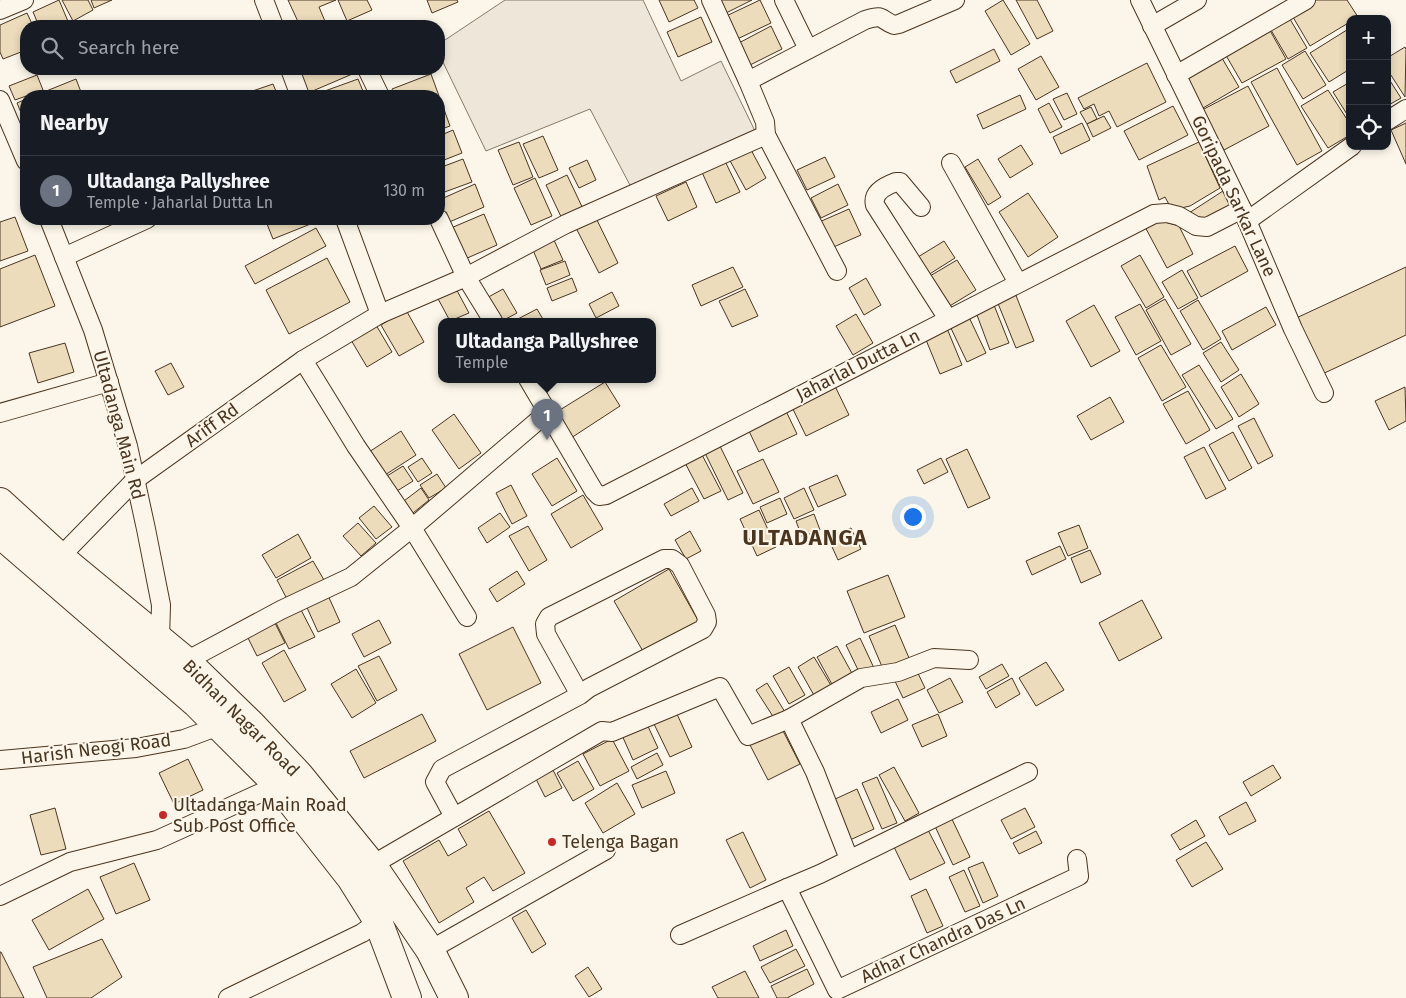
<!DOCTYPE html>
<html lang="en">
<head>
<meta charset="utf-8">
<style>
	body { margin:0; font-family:"Fira Sans",sans-serif; background:#242831; color:#f1f3f6 }
	.controls { position:absolute; right:15px; top:15px; display:grid; overflow:hidden; border-radius:10px; box-shadow:0 2px 8px #0003 }
	.controls button { width:45px; height:45px; display:grid; place-items:center; padding:0; border:0; border-bottom:1px solid #363941; background:#171b24; color:#f1f3f6; font:25px sans-serif }
	.you { position:absolute; left:912px; top:516px; width:18px; height:18px; margin:-12px; border:4px solid #fff; border-radius:50%; background:#1a73e8; box-shadow:0 0 0 8px #1a73e833 }
	.badge { display:grid; place-items:center; width:32px; height:32px; border-radius:50%; background:#c62828; color:#fff; font-size:16px; font-weight:700 }
	.pin { position:absolute; translate:-50% -41px; filter:drop-shadow(0 1px 2px #0008) }
	.pin::after { content:''; position:absolute; top:26px; width:18px; height:15px; background:inherit; clip-path:polygon(0 0,100% 0,50% 100%) }
	.popup { position:absolute; left:438px; top:318px; width:218px; height:65px; box-sizing:border-box; display:grid; place-content:center; border-radius:10px; background:#171b24; filter:drop-shadow(0 1px 4px #0005); font-size:16px; white-space:nowrap; color:#9ea1a6 }
	.popup b { font-size:19px; color:#f1f3f6 }
	.popup::after { content:''; position:absolute; left:50%; top:100%; margin-left:-10px; border:10px solid transparent; border-top-color:#171b24 }
	.list { margin:0; padding:0; list-style:none }
	h2 { display:flex; justify-content:space-between; align-items:center; height:65px; margin:0; padding:0 20px; font-size:21px }
	h2 small { font-size:16px; font-weight:400; color:#9ea1a6 }
	.list li { display:grid; grid-template-columns:32px 1fr auto; gap:15px; align-items:center; box-sizing:border-box; height:70px; padding:0 20px; border-top:1px solid #363941 }
	.list b { display:block; font-size:19px; white-space:nowrap }
	.list p { margin:0; font-size:16px; white-space:nowrap; color:#9ea1a6 }
	.list em { font-size:16px; font-style:normal; color:#9ea1a6 }
	.icon { flex:none; width:28px; height:28px; fill:none; stroke:currentColor; stroke-width:2; stroke-linecap:round; stroke-linejoin:round }
	.map { position:relative; flex:none; width:1406px; height:998px; overflow:hidden }
	.search { position:absolute; background:#171b24; box-shadow:0 2px 8px #0003; left:20px; top:20px; width:425px; height:55px; display:flex; align-items:center; gap:12px; box-sizing:border-box; padding:0 18px; border-radius:20px; color:#9ea1a6; font-size:19px }
	.panel { position:absolute; background:#171b24; box-shadow:0 2px 8px #0003; left:20px; top:90px; width:425px; height:135px; border-radius:20px }
	.map>svg:first-child { display:block }
</style>
</head>
<body>
<div class="map">
<svg width="1406" height="998" viewBox="0 0 1406 998">
	<rect width="100%" height="100%" fill="#fbf6e9"/>
	<polygon fill="#ede6d9" stroke="#887966" points="505,0 643,0 681,81 721,61 755,131 632,189 590,109 486,151 439,54 439,44"/>
	<g fill="#ecdcbc" stroke="#4a3520">
		<polygon points="59,0 70,26 39,26 33,12"/>
		<polygon points="62,0 88,0 93,10 73,21"/>
		<polygon points="91,0 112,0 94,8"/>
		<polygon points="288,0 336,0 319,7 327,26 300,26"/>
		<polygon points="338,0 367,0 372,10 347,21"/>
		<polygon points="427,0 457,0 458,2 432,13"/>
		<polygon points="659,0 694,0 698,8 669,22"/>
		<polygon points="715,0 752,0 722,15"/>
		<polygon points="760,0 771,23 733,41 722,18"/>
		<polygon points="1003,0 1030,44 1011,55 985,11"/>
		<polygon points="1016,0 1037,0 1053,31 1037,39"/>
		<polygon points="1309,0 1347,0 1358,17 1350,19 1350,22 1310,46 1290,12"/>
		<polygon points="27,13 33,26 26,26 26,50 3,59 0,52 0,25"/>
		<polygon points="1287,14 1307,48 1288,59 1268,25"/>
		<polygon points="701,17 712,42 678,57 667,32"/>
		<polygon points="771,26 782,49 748,66 737,44"/>
		<polygon points="1268,27 1286,59 1242,83 1224,52"/>
		<polygon points="1350,28 1350,69 1329,82 1310,53"/>
		<polygon points="1405,47 1406,49 1405,97 1387,69 1387,58"/>
		<polygon points="994,49 1000,61 956,83 950,71"/>
		<polygon points="1305,51 1326,85 1303,99 1282,65"/>
		<polygon points="1219,53 1239,87 1203,108 1183,73"/>
		<polygon points="1041,56 1059,87 1036,100 1018,69"/>
		<polygon points="1147,63 1166,102 1117,127 1109,111 1099,116 1094,104 1084,109 1078,98"/>
		<polygon points="1277,68 1322,151 1297,165 1251,82"/>
		<polygon points="304,69 356,69 357,72 308,93 298,71"/>
		<polygon points="431,74 439,96 395,96 392,89"/>
		<polygon points="37,75 43,90 15,100 9,86"/>
		<polygon points="1387,76 1401,98 1387,106"/>
		<polygon points="76,79 81,92 70,96 34,96"/>
		<polygon points="358,79 365,96 311,96"/>
		<polygon points="1350,82 1350,119 1333,92"/>
		<polygon points="273,84 278,96 238,96"/>
		<polygon points="1248,86 1269,126 1224,150 1202,110"/>
		<polygon points="1328,90 1350,124 1350,135 1328,148 1301,106"/>
		<polygon points="1067,93 1077,114 1064,120 1053,99"/>
		<polygon points="1020,95 1026,109 983,129 977,115"/>
		<polygon points="26,99 26,113 22,115 17,103"/>
		<polygon points="441,101 450,126 439,130 439,102"/>
		<polygon points="1049,103 1062,127 1050,133 1038,109"/>
		<polygon points="1173,106 1188,135 1139,160 1124,131"/>
		<polygon points="1091,107 1097,119 1087,124 1080,112"/>
		<polygon points="1104,116 1111,128 1093,137 1087,124"/>
		<polygon points="1082,123 1090,140 1061,154 1053,137"/>
		<polygon points="1406,123 1406,164 1391,130"/>
		<polygon points="453,130 462,153 439,162 439,136"/>
		<polygon points="543,136 558,170 539,178 523,144"/>
		<polygon points="519,142 533,177 513,185 498,150"/>
		<polygon points="1199,142 1220,188 1190,206 1172,210 1165,197 1159,200 1147,166"/>
		<polygon points="1021,145 1033,164 1010,178 998,159"/>
		<polygon points="749,146 766,178 746,190 728,157"/>
		<polygon points="723,157 740,192 716,203 700,168"/>
		<polygon points="825,157 835,177 807,190 797,170"/>
		<polygon points="463,159 472,182 439,194 439,168"/>
		<polygon points="978,159 1001,197 988,205 965,167"/>
		<polygon points="587,160 596,180 579,188 569,168"/>
		<polygon points="567,175 585,213 564,223 546,185"/>
		<polygon points="535,178 552,216 531,225 514,188"/>
		<polygon points="686,182 697,207 668,221 656,196"/>
		<polygon points="475,184 484,207 447,223 439,205 439,200"/>
		<polygon points="838,184 848,205 821,218 811,198"/>
		<polygon points="1223,191 1232,208 1204,222 1189,213"/>
		<polygon points="1028,193 1058,237 1028,257 999,212"/>
		<polygon points="849,209 861,235 829,249 817,223"/>
		<polygon points="484,214 497,245 465,259 451,228"/>
		<polygon points="595,216 618,263 599,273 575,226"/>
		<polygon points="15,217 28,251 0,261 0,222"/>
		<polygon points="265,219 323,219 273,239"/>
		<polygon points="1154,219 1179,226 1193,254 1167,268 1144,225"/>
		<polygon points="316,228 326,246 255,284 245,266"/>
		<polygon points="554,240 563,260 541,269 533,250"/>
		<polygon points="944,241 955,258 928,275 918,257"/>
		<polygon points="1235,246 1248,271 1201,297 1187,271"/>
		<polygon points="35,255 55,306 0,327 0,269"/>
		<polygon points="1140,255 1164,297 1146,308 1121,266"/>
		<polygon points="327,258 350,302 289,334 266,290"/>
		<polygon points="957,260 976,290 948,307 930,276"/>
		<polygon points="565,261 570,275 546,285 540,270"/>
		<polygon points="733,267 743,287 701,306 692,285"/>
		<polygon points="1406,267 1406,335 1318,376 1292,320"/>
		<polygon points="1182,270 1198,298 1178,309 1162,282"/>
		<polygon points="572,278 577,291 552,301 547,288"/>
		<polygon points="866,278 881,305 864,315 849,288"/>
		<polygon points="454,285 469,313 450,321 436,295"/>
		<polygon points="503,289 517,313 502,321 483,300"/>
		<polygon points="745,289 758,316 732,327 719,301"/>
		<polygon points="612,292 619,306 596,318 589,304"/>
		<polygon points="1015,293 1034,341 1016,348 997,301"/>
		<polygon points="1165,299 1191,344 1171,355 1146,310"/>
		<polygon points="992,300 1009,343 990,350 974,307"/>
		<polygon points="1198,300 1221,339 1203,350 1180,311"/>
		<polygon points="1140,304 1161,341 1136,355 1115,317"/>
		<polygon points="1094,305 1120,351 1091,367 1066,321"/>
		<polygon points="1266,307 1276,325 1232,350 1222,331"/>
		<polygon points="537,309 544,321 514,321"/>
		<polygon points="406,310 424,342 399,356 381,325"/>
		<polygon points="967,313 986,353 967,362 948,322"/>
		<polygon points="856,314 873,343 853,355 836,326"/>
		<polygon points="376,325 392,352 367,367 351,340"/>
		<polygon points="946,326 962,365 940,374 924,335"/>
		<polygon points="1221,342 1239,370 1221,382 1203,353"/>
		<polygon points="65,343 74,372 38,383 29,353"/>
		<polygon points="1161,345 1186,387 1162,401 1138,358"/>
		<polygon points="171,363 184,387 168,395 155,371"/>
		<polygon points="1199,365 1233,419 1216,429 1182,375"/>
		<polygon points="1241,374 1259,404 1239,417 1221,387"/>
		<polygon points="605,382 620,406 571,438 555,413"/>
		<polygon points="833,382 849,415 806,436 790,403"/>
		<polygon points="1405,387 1406,421 1389,430 1375,401"/>
		<polygon points="1188,391 1210,430 1186,444 1163,404"/>
		<polygon points="1110,397 1124,422 1091,440 1077,416"/>
		<polygon points="785,409 797,434 759,452 747,427"/>
		<polygon points="454,414 481,453 459,469 432,430"/>
		<polygon points="1254,418 1273,456 1258,464 1238,426"/>
		<polygon points="401,431 416,455 385,475 369,452"/>
		<polygon points="1233,432 1252,468 1229,481 1209,445"/>
		<polygon points="718,442 743,493 728,500 703,449"/>
		<polygon points="1204,447 1226,489 1206,499 1184,457"/>
		<polygon points="967,449 990,498 968,508 946,459"/>
		<polygon points="700,451 721,491 704,499 683,459"/>
		<polygon points="422,458 432,473 418,482 408,467"/>
		<polygon points="557,458 577,491 552,506 532,474"/>
		<polygon points="941,458 948,472 924,484 917,470"/>
		<polygon points="763,459 779,492 753,504 737,471"/>
		<polygon points="403,466 413,481 397,491 387,476"/>
		<polygon points="437,474 446,488 429,498 420,485"/>
		<polygon points="837,475 846,495 818,507 809,487"/>
		<polygon points="511,485 527,516 512,524 496,493"/>
		<polygon points="421,488 429,500 408,517 400,504"/>
		<polygon points="692,488 699,501 671,516 664,504"/>
		<polygon points="804,488 814,510 794,519 784,498"/>
		<polygon points="583,495 603,529 571,548 551,514"/>
		<polygon points="780,498 787,514 767,523 760,507"/>
		<polygon points="374,506 392,527 376,539 359,518"/>
		<polygon points="759,510 776,547 757,556 740,519"/>
		<polygon points="500,513 510,527 487,543 478,528"/>
		<polygon points="814,514 820,530 802,537 796,521"/>
		<polygon points="358,523 376,543 361,556 343,536"/>
		<polygon points="1079,525 1088,548 1068,556 1058,533"/>
		<polygon points="528,526 547,560 529,571 509,536"/>
		<polygon points="851,528 861,549 838,560 828,538"/>
		<polygon points="690,531 701,551 686,559 675,540"/>
		<polygon points="298,534 311,558 276,578 262,555"/>
		<polygon points="1060,546 1066,559 1032,575 1026,561"/>
		<polygon points="1090,550 1101,574 1081,583 1071,558"/>
		<polygon points="313,561 324,580 287,599 277,580"/>
		<polygon points="669,569 699,622 644,653 614,601"/>
		<polygon points="517,571 525,584 497,602 489,589"/>
		<polygon points="888,575 905,617 864,633 847,591"/>
		<polygon points="326,591 340,622 318,632 304,601"/>
		<polygon points="1142,600 1162,638 1119,661 1099,623"/>
		<polygon points="298,604 315,637 289,649 273,617"/>
		<polygon points="272,617 285,643 257,656 244,630"/>
		<polygon points="379,620 391,643 364,657 352,634"/>
		<polygon points="895,625 909,658 883,669 869,636"/>
		<polygon points="513,627 541,683 487,710 459,654"/>
		<polygon points="860,638 874,668 860,674 846,645"/>
		<polygon points="837,646 854,677 834,688 817,657"/>
		<polygon points="284,650 306,690 284,702 262,663"/>
		<polygon points="379,656 397,690 377,701 358,666"/>
		<polygon points="814,657 832,687 815,697 798,667"/>
		<polygon points="1046,662 1064,690 1036,706 1019,678"/>
		<polygon points="1002,664 1009,676 986,689 979,677"/>
		<polygon points="789,667 805,695 789,704 773,676"/>
		<polygon points="915,667 925,688 903,698 893,677"/>
		<polygon points="356,669 376,703 352,718 331,684"/>
		<polygon points="950,678 963,702 939,713 927,690"/>
		<polygon points="1012,678 1020,694 996,708 987,692"/>
		<polygon points="767,683 785,712 774,718 756,690"/>
		<polygon points="898,699 908,720 881,733 871,712"/>
		<polygon points="422,714 436,741 364,778 350,751"/>
		<polygon points="677,714 692,747 670,757 654,724"/>
		<polygon points="938,714 947,736 922,747 912,725"/>
		<polygon points="646,722 658,748 633,760 621,733"/>
		<polygon points="782,729 800,764 768,780 750,745"/>
		<polygon points="612,739 629,771 600,786 583,754"/>
		<polygon points="657,753 663,765 637,779 631,767"/>
		<polygon points="188,759 203,790 174,804 159,773"/>
		<polygon points="578,761 594,789 573,801 557,773"/>
		<polygon points="1273,765 1281,778 1251,796 1243,782"/>
		<polygon points="894,767 919,813 905,821 879,775"/>
		<polygon points="553,770 562,788 545,797 536,779"/>
		<polygon points="666,771 675,793 642,808 632,785"/>
		<polygon points="877,777 897,823 882,829 862,783"/>
		<polygon points="617,783 635,814 603,833 585,803"/>
		<polygon points="857,789 874,829 850,840 833,800"/>
		<polygon points="1246,802 1256,821 1229,835 1219,817"/>
		<polygon points="55,808 66,849 41,855 30,815"/>
		<polygon points="1025,808 1035,827 1011,839 1001,820"/>
		<polygon points="489,811 525,873 493,891 484,877 466,888 474,902 439,923 403,861 439,840 448,856 467,845 458,829"/>
		<polygon points="950,815 970,857 953,865 933,822"/>
		<polygon points="1196,820 1205,836 1180,850 1171,835"/>
		<polygon points="928,830 945,863 910,880 894,847"/>
		<polygon points="1036,831 1042,843 1019,854 1013,843"/>
		<polygon points="743,832 766,880 750,888 726,840"/>
		<polygon points="1206,842 1223,869 1192,887 1176,860"/>
		<polygon points="983,862 998,896 983,903 968,868"/>
		<polygon points="134,863 150,900 116,914 100,877"/>
		<polygon points="964,870 980,906 965,912 949,877"/>
		<polygon points="88,889 104,919 49,950 32,920"/>
		<polygon points="926,889 943,926 927,933 911,896"/>
		<polygon points="526,910 546,944 532,953 512,918"/>
		<polygon points="786,930 793,946 760,961 753,946"/>
		<polygon points="102,939 122,977 91,998 47,998 33,967"/>
		<polygon points="796,949 805,966 770,983 761,967"/>
		<polygon points="0,952 1,952 24,998 0,998"/>
		<polygon points="588,967 602,989 589,997 575,976"/>
		<polygon points="807,969 814,984 787,998 777,998 771,986"/>
		<polygon points="745,971 759,998 718,998 712,987"/>
	</g>
	<g fill="none" stroke-linecap="round" stroke-linejoin="round">
		<g stroke="#4a3520" stroke-width="20">
			<g id="street">
				<polyline points="264,0 274,26"/>
				<polyline points="711,0 748,81 765,122 766,135 837,271"/>
				<polyline points="784,0 808,49"/>
				<polyline points="1140,0 1242,209 1293,329 1324,393"/>
				<polyline points="0,10 24,0"/>
				<polyline points="1152,26 1197,0"/>
				<polyline points="290,69 300,96"/>
				<polyline points="367,69 380,96"/>
				<polyline points="1176,75 1306,0"/>
				<path d="M748 81 865 20C885 14 879 19 894 25L899 24 955 0"/>
				<polyline points="0,100 26,161"/>
				<polyline points="1387,121 1406,109"/>
				<polyline points="951,163 1018,283"/>
				<path d="M921 207 900 182H896C885 186 872 193 875 205L948 319"/>
				<polyline points="49,219 93,330 128,446 146,529 161,605 160,639"/>
				<polyline points="345,219 380,314"/>
				<polyline points="439,219 466,277 493,321"/>
				<polyline points="1247,221 1352,146"/>
				<polyline points="64,257 147,219"/>
				<polyline points="303,360 356,446 412,528 467,617"/>
				<polyline points="528,379 594,491 599,496 606,495 1154,214 1167,213 1179,216 1196,226 1207,227 1242,209"/>
				<polyline points="0,413 109,382"/>
				<polyline points="60,557 135,480 303,360 380,314 466,277 566,224 766,135"/>
				<polyline points="186,661 281,610 351,577 412,528 548,412"/>
				<polyline points="789,719 815,772 849,859"/>
				<polyline points="0,760 136,748 184,739 219,726"/>
				<polyline points="454,817 435,782 442,769 580,695 589,688 703,629 707,622 706,615 680,565 672,559 664,559 549,617 545,624 546,634 580,695"/>
				<polyline points="372,865 602,731 612,732 720,687 748,736 789,719 861,678 898,672 934,658 969,660"/>
				<polyline points="787,888 820,874 1028,772"/>
				<polyline points="0,896 70,862 157,840 278,785"/>
				<polyline points="680,935 787,888 837,990 1079,876 1077,859"/>
				<polyline points="430,950 606,850"/>
				<polyline points="228,998 362,933 385,917"/>
			</g>
		</g>
		<g stroke="#4a3520" stroke-width="30">
			<g id="primary">
				<polyline points="0,502 60,557 186,661 252,725 299,775 372,865 430,950 454,998"/>
				<polyline points="0,534 197,704 278,785 351,878 378,921 407,998"/>
			</g>
		</g>
		<use href="#street" stroke="#fbf6e9" stroke-width="18"/>
		<use href="#primary" stroke="#fbf6e9" stroke-width="28"/>
	</g>
	<g fill="#c62828" stroke="#fbf6e9" stroke-width="2">
		<circle cx="163" cy="815" r="5"/>
		<circle cx="552" cy="842" r="5"/>
	</g>
	<g text-anchor="middle" stroke-width="4" stroke-linejoin="round" paint-order="stroke">
		<g font-size="18" fill="#4a3520" stroke="#fbf6e9">
			<text transform="translate(1234 196) rotate(65)" y="6">Goripada Sarkar Lane</text>
			<text transform="translate(858 365) rotate(-27)" y="6">Jaharlal Dutta Ln</text>
			<text transform="translate(119 425) rotate(75)" y="6">Ultadanga Main Rd</text>
			<text transform="translate(212 425) rotate(-36)" y="6">Ariff Rd</text>
			<text transform="translate(241 718) rotate(45)" y="6">Bidhan Nagar Road</text>
			<text transform="translate(96 749) rotate(-7)" y="6">Harish Neogi Road</text>
			<text transform="translate(943 940) rotate(-25)" y="6">Adhar Chandra Das Ln</text>
		</g>
		<g font-size="18" fill="#4a3520" stroke="#fbf6e9" text-anchor="start">
			<text x="173" y="811">Ultadanga Main Road<tspan x="173" dy="21">Sub Post Office</tspan></text>
			<text x="562" y="848">Telenga Bagan</text>
		</g>
		<g font-size="22" font-weight="bold" letter-spacing="1" fill="#4a3520" stroke="#fbf6e9">
			<text x="805" y="545">ULTADANGA</text>
		</g>
	</g>
</svg>
<div class="controls">
<button>+</button>
<button>−</button>
<button><svg class="icon" aria-label="locate" viewBox="0 0 24 24"><circle cx="12" cy="12" r="6"/><path d="M12 2v4M12 18v4M2 12h4M18 12h4"/></svg></button>
</div>
<div class="you"></div>
<div class="pin badge" style="left:547px;top:440px;background:#6b7280">1</div>
<div class="popup"><b>Ultadanga Pallyshree</b>Temple</div>
<div class="search"><svg class="icon" aria-label="search" viewBox="0 0 24 24"><circle cx="10" cy="10" r="6"/><path d="M15 15l6 6"/></svg>Search here</div>
<section class="panel">
<h2>Nearby<small></small></h2>
<ul class="list">
<li><span class="badge" style="background:#6b7280">1</span><div><b>Ultadanga Pallyshree</b><p>Temple · Jaharlal Dutta Ln</p></div><em>130 m</em></li>
</ul>
</section>
</div>
</body>
</html>
